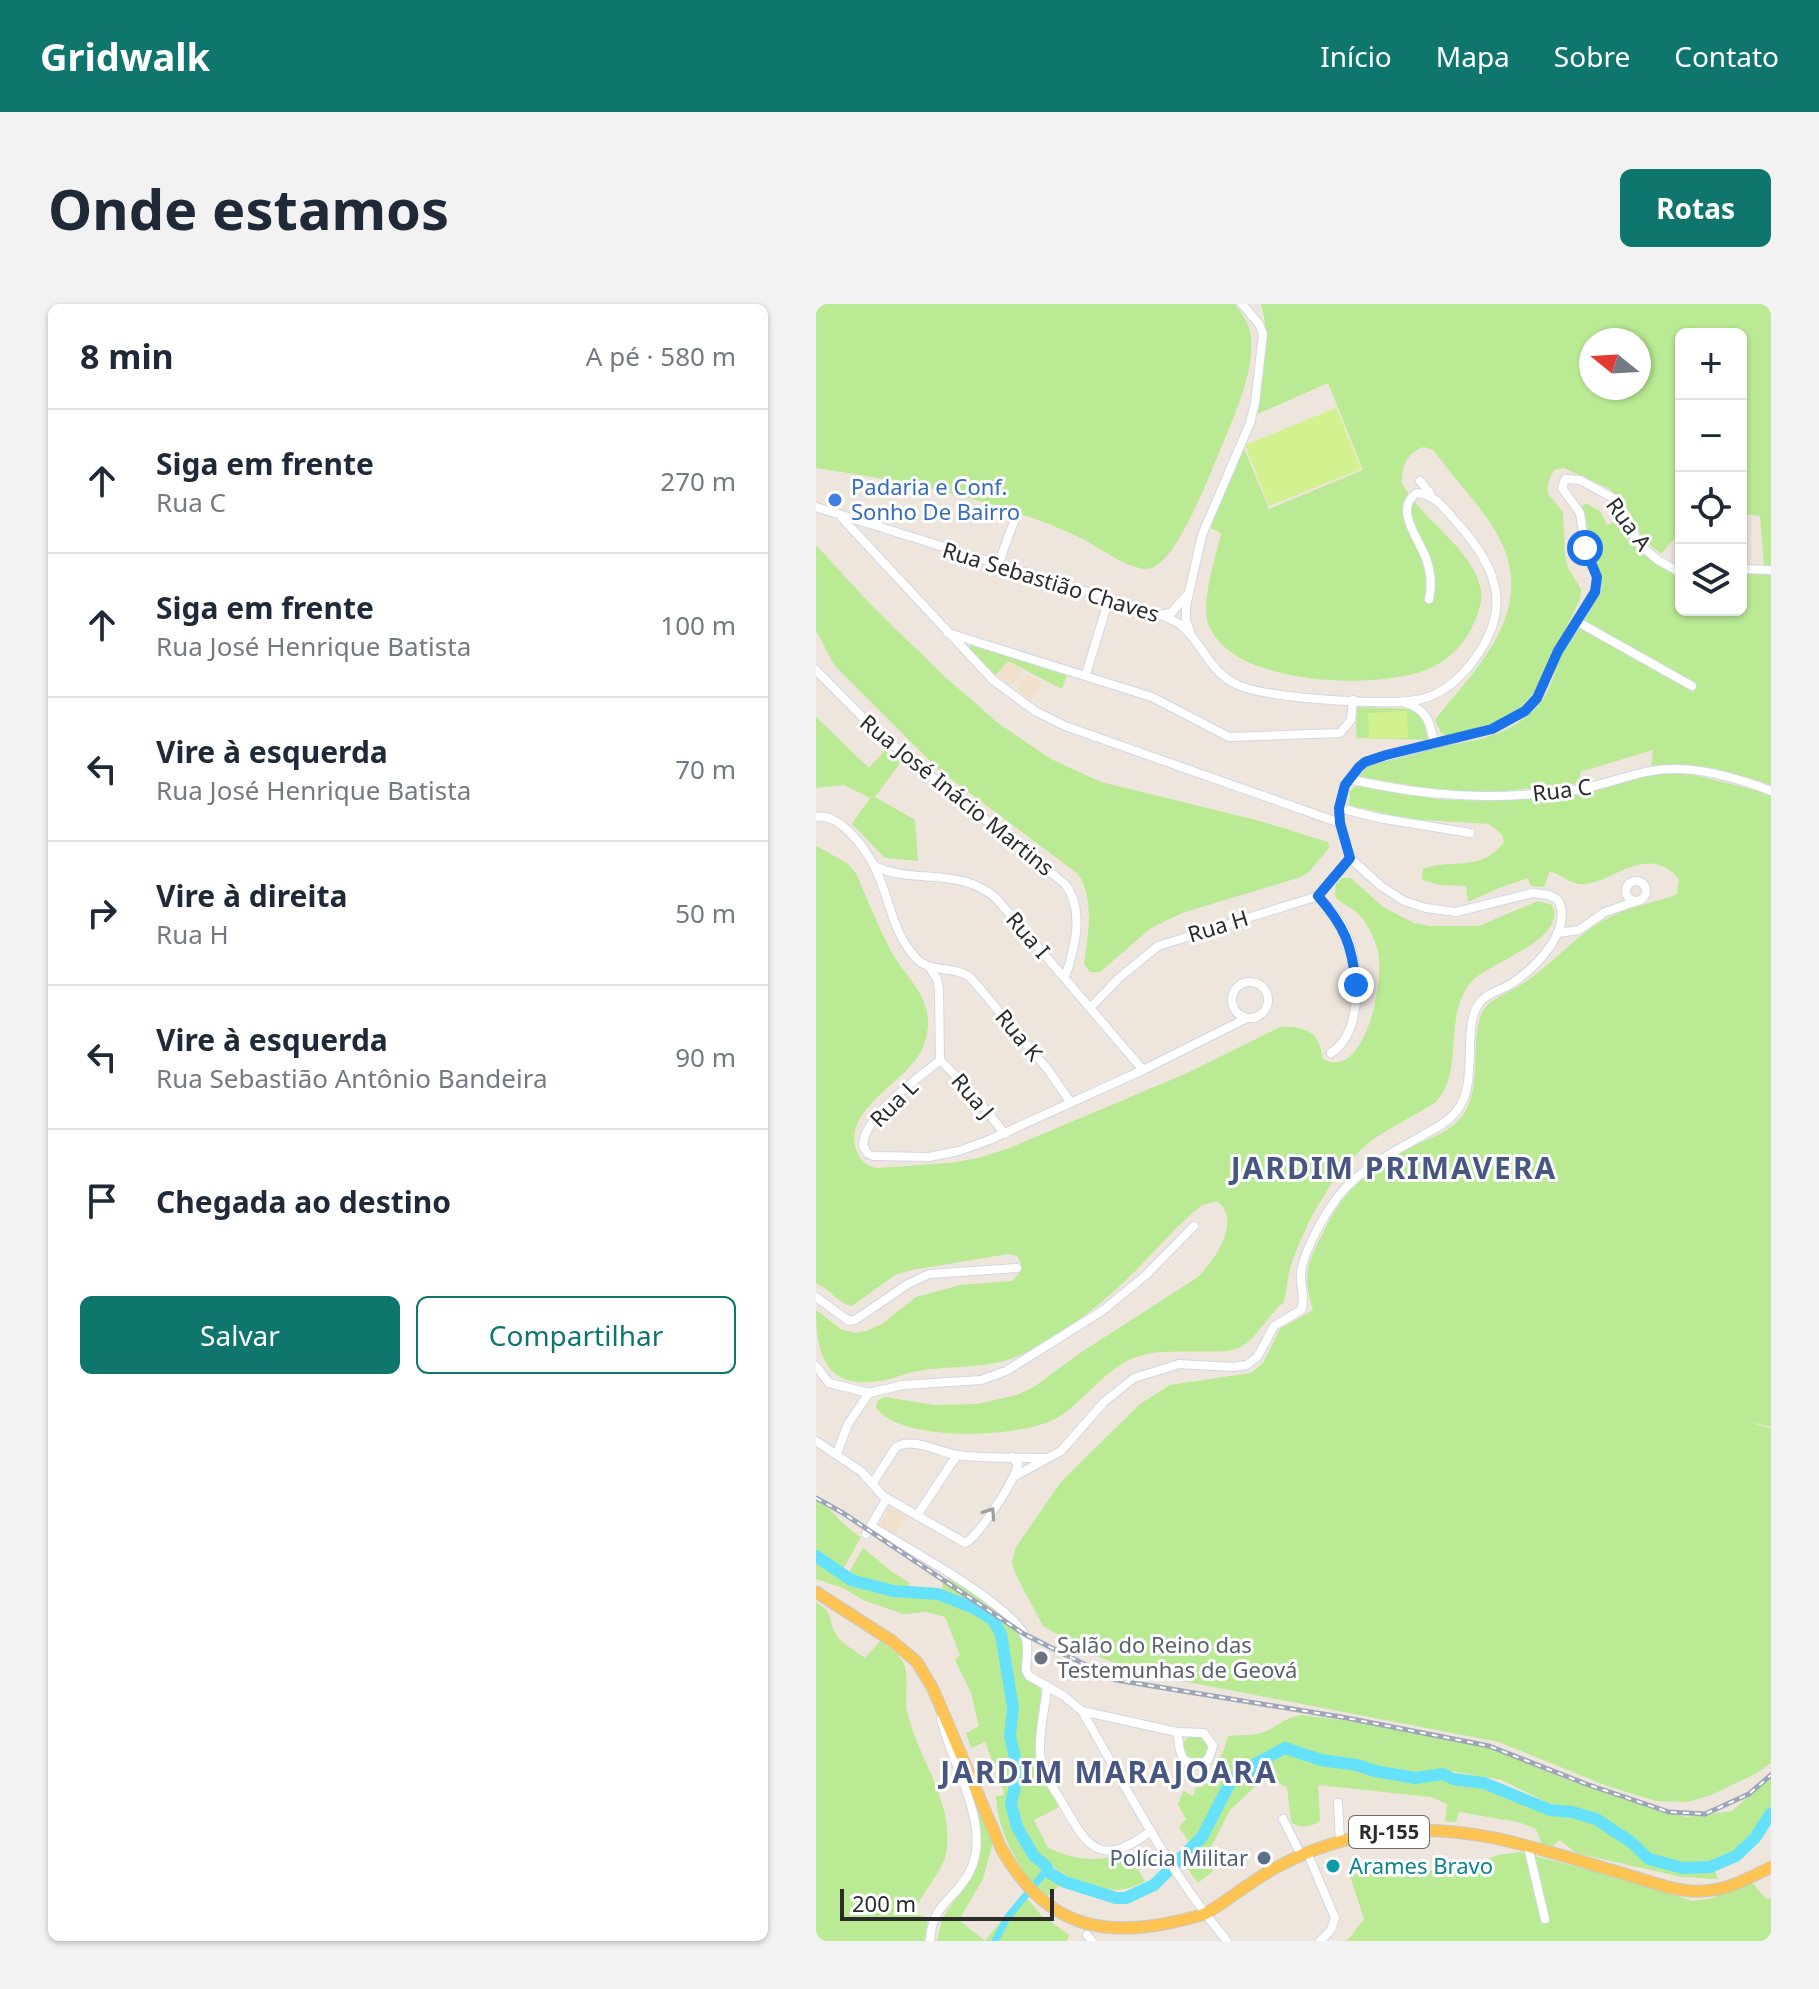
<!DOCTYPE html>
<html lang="pt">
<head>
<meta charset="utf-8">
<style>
	body { margin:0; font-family:"Noto Sans",sans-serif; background:#f2f2f3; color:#1f2937 }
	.controls { position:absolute; right:24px; top:24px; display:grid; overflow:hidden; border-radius:12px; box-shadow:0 2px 6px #0004 }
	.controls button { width:72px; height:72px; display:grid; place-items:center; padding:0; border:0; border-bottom:2px solid #e0e1e3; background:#fff; color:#1f2937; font:40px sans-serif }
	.compass { position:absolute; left:763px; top:24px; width:72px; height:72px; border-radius:50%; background:#fff; box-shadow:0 2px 6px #0004; rotate:288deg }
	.scale { position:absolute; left:24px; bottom:20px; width:214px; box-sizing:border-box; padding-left:8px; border:4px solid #2b2b2b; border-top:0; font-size:22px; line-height:28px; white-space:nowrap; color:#2b2b2b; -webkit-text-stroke:6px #fff; paint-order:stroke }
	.stop { position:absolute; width:24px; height:24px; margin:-18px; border:6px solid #1a73e8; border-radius:50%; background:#fff }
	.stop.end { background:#1a73e8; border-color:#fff; box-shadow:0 2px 8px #0008 }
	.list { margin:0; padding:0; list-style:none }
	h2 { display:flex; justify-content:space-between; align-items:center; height:104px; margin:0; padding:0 32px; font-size:34px }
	h2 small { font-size:26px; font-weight:400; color:#747a83 }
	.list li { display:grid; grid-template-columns:52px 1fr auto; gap:24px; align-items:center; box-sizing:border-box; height:144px; padding:0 32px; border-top:2px solid #e0e1e3 }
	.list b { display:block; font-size:30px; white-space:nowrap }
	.list p { margin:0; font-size:26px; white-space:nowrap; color:#747a83 }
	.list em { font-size:26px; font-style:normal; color:#747a83 }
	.actions { display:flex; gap:16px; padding:24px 32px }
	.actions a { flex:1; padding:18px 0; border:2px solid #0f766e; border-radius:12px; text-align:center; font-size:28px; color:#0f766e }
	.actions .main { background:#0f766e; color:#fff }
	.icon { flex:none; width:44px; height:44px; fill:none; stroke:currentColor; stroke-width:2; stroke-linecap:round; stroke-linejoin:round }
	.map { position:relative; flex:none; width:955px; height:1637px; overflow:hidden; border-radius:12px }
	header { display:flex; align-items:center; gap:48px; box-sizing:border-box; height:112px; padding:0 40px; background:#0f766e; color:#fff }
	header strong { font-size:38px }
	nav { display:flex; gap:44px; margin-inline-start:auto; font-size:28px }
	.intro { display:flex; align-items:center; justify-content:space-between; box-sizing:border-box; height:192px; padding:0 48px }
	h1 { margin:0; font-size:56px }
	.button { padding:20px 36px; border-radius:12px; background:#0f766e; color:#fff; font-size:28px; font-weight:700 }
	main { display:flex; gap:48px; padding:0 48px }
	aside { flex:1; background:#fff; border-radius:12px; box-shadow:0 2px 6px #0004 }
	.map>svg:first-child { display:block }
</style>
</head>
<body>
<header>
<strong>Gridwalk</strong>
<nav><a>Início</a><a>Mapa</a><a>Sobre</a><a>Contato</a></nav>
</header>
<div class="intro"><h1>Onde estamos</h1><a class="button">Rotas</a></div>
<main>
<aside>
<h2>8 min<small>A pé · 580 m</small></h2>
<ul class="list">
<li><svg class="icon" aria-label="ahead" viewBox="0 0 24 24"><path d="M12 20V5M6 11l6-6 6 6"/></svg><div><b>Siga em frente</b><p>Rua C</p></div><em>270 m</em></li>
<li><svg class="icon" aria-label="ahead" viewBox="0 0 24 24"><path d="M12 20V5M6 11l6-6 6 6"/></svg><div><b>Siga em frente</b><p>Rua José Henrique Batista</p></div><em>100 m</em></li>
<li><svg class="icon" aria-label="left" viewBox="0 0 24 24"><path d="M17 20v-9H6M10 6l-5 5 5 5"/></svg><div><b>Vire à esquerda</b><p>Rua José Henrique Batista</p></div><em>70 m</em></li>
<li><svg class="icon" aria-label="right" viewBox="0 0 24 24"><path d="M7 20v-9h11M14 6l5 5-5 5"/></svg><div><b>Vire à direita</b><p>Rua H</p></div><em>50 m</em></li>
<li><svg class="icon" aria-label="left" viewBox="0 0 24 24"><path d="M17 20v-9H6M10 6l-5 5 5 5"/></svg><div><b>Vire à esquerda</b><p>Rua Sebastião Antônio Bandeira</p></div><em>90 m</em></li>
<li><svg class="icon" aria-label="arrive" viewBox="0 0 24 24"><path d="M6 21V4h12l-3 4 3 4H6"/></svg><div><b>Chegada ao destino</b></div></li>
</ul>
<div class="actions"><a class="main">Salvar</a><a>Compartilhar</a></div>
</aside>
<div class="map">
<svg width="955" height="1637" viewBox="0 0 955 1637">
	<rect width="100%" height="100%" fill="#eee5dc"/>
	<g fill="#f1e1cb">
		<polygon points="192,357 206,366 203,372 208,375 212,370 226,381 215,396 201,386 205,380 199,376 195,382 182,372"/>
		<polygon points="75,1203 91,1212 79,1231 63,1221"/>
	</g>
	<g fill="#baea94" fill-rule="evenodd">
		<path d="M0 0H419C423 7 429 13 432 21 444 51 422 103 410 132 397 162 366 248 338 263 322 273 280 241 263 233 180 195 90 177 0 164Z"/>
		<path d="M445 0H955V263H948L944 212 925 210V30H865V227L845 250 827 235 811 204 794 185 748 164 738 166 732 179V190L747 208 749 251 752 264 765 285 764 295 725 377C708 406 687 419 655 427 644 430 635 435 625 429L619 416C659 365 717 312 687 242 675 213 644 182 625 156L617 146 608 143C592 147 585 163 586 179 604 215 658 245 665 286 667 296 662 311 657 321 648 341 631 358 610 366 558 386 413 382 392 319 385 296 400 253 405 229L392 223 428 144 453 205 547 166 512 79 439 111C444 74 456 36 445 0ZM775 36H823V84H775Z"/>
		<path d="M770 199 785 208 791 221 807 215 824 246 865 273V306H925V269L955 271V481C915 467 877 460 835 462L837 446 764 468 765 479 680 488 640 489 544 473 543 467C597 430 677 456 724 399 736 385 739 365 746 348 750 339 757 331 762 322L877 388 880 382 764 318 781 289 764 204Z"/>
		<path d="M0 241 56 302 127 371 182 419 235 455 285 478 444 517 512 538 513 544 493 568 485 573 366 609 335 624 284 668H274L268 660C272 631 279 595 262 570L123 466 18 361 0 326Z"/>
		<polygon points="156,338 253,366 246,385 192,357 178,373 153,346"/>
		<polygon points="541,403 597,405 607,415 612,436 540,434"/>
		<polygon points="0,413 53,464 70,445 85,458 59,493 99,516 102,557 69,554 36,520 54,494 28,481 0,484"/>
		<path d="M856 469 879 471 955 490V1123L929 1116 955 1125V1459L939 1470 895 1491 872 1498 840 1497 791 1482 683 1438 325 1369 278 1351 227 1322 199 1269 196 1258 200 1243 245 1178 324 1100 354 1081 435 1069 447 1059 464 1025 497 1006C487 973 490 961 506 931 530 883 547 868 595 843 610 835 630 830 642 817 669 788 653 744 665 711 670 696 691 690 703 682 734 663 757 633 790 615 810 604 832 600 854 593L861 590 863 575C833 539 800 576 769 580 755 581 746 571 734 567L728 583 715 582 712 574 683 584 652 598 650 582 625 581 606 576 607 565C634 554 666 569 688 538L686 530 673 520 593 515 536 502 533 500 534 487 540 482 620 495 670 497 772 489 828 472Z"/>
		<path d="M0 542 31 559 40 569C51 595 62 622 75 647 93 679 123 697 108 741 97 776 21 805 42 850 46 859 52 862 61 864L133 859 163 854 196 843 369 770 464 723C476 722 495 724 501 736 505 741 505 749 507 755 549 779 571 672 561 644 557 631 550 616 539 607 532 602 524 599 519 592L520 580 526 574H535L567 603 598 619 614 622H663L722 597 736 601C752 635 675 658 657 676 625 710 650 765 620 798 601 810 581 820 562 832 521 860 493 912 476 958 471 971 472 986 467 999 451 1012 443 1032 425 1043 406 1053 350 1042 323 1052 286 1064 267 1102 235 1117 198 1133 87 1139 60 1104L62 1096 69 1093 118 1101 161 1100 201 1091 218 1083 264 1049 382 973C398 957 427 916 401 897L386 901C357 924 334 954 307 979 277 1007 239 1036 202 1052 167 1067 128 1060 93 1069 83 1072 74 1076 63 1077 10 1086 0 1050 0 1006L25 1025 39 1029 50 1027 66 1020 100 993 144 981 196 977 202 971 205 959 201 952 192 950 96 966 79 971 36 1002C20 999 15 984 0 980Z"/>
		<path d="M0 1196C19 1206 25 1222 45 1233L26 1267 0 1248Z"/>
		<polygon points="47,1244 76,1268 94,1279 92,1282 104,1284 79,1287 31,1272"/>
		<path d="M0 1256C23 1271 44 1283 71 1290 83 1293 95 1289 107 1290 124 1292 162 1305 173 1319 199 1348 188 1402 191 1437 192 1449 200 1460 199 1472 199 1483 194 1492 194 1502 194 1534 218 1565 246 1579L228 1595C205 1567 181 1529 180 1492L188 1491V1488L169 1438 155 1444 150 1429 163 1422 155 1389 139 1356 144 1351 129 1313 110 1308 87 1310 47 1296 27 1284 0 1275Z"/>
		<path d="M133 1274C156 1287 197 1309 207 1335 211 1347 210 1362 211 1374L226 1386 221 1452 225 1467 243 1503 218 1516 232 1544C262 1557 280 1558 312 1549L329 1577C307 1590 289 1587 265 1578 233 1566 199 1537 200 1499 200 1488 206 1479 206 1469 205 1458 200 1450 198 1440 196 1428 199 1415 199 1403 199 1383 195 1343 186 1325 173 1299 144 1301 126 1288L127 1279Z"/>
		<path d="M0 1298C19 1310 11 1316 21 1332 27 1341 40 1347 49 1354L64 1337C72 1343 82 1349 87 1358 94 1371 88 1392 91 1407 101 1453 136 1494 131 1543 129 1569 106 1584 99 1609L112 1614 108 1637H0Z"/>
		<path d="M486 1411 548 1419 670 1443 757 1478 870 1513 916 1507 955 1473V1504L923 1544 910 1554 901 1557 868 1559 836 1552 809 1528 787 1513 730 1498 686 1476 628 1466 604 1472 584 1466 553 1464 539 1457 532 1458 474 1441 456 1444C448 1458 428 1460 416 1471 396 1490 393 1521 375 1541L363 1523 370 1515 362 1500 367 1487 377 1492 380 1484 386 1483 408 1446 412 1432C425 1431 439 1432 451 1427 464 1421 470 1413 486 1411Z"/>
		<path d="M384 1430 395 1445 385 1458 372 1456C368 1447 364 1441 372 1433Z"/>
		<path d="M133 1434 177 1538 167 1575 143 1616 169 1637 207 1590 225 1611 253 1631 251 1637H121C128 1598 140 1602 156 1572 182 1523 146 1481 133 1434Z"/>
		<path d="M464 1448 480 1450 491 1458 557 1469 608 1476 625 1473 674 1487 732 1510 770 1515 793 1528 834 1560 855 1566 878 1569 916 1558 899 1567 902 1575 866 1573 760 1549 744 1536 736 1542 726 1541 720 1525 702 1518 643 1508 640 1518 629 1517 631 1500 615 1493 502 1481 504 1517C496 1523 483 1525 475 1518L471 1483 449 1473 414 1506 393 1547V1559L397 1567 382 1579 365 1556 390 1531 413 1482 432 1472 437 1464 456 1456Z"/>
		<polygon points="704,1548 825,1580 876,1597 897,1594 935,1577 950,1595 955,1594 955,1637 531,1637 548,1615 534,1572 583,1558 622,1568 657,1560 682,1551"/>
	</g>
	<g fill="#d2f28f">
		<polygon points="520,104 545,165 453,202 429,141"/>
		<polygon points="591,407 592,434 553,435 552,409"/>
	</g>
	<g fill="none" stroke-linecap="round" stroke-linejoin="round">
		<polyline stroke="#66e1fa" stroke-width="7" points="179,1637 191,1614 229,1568"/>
		<polyline stroke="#66e1fa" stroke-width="12" points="0,1252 35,1276 77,1287 122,1290 160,1305 177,1316 185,1330 197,1404 194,1432 202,1468 195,1500 201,1523 218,1552 230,1562 232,1568 249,1578 300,1594 310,1594 338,1581 386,1533 417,1473 431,1470 439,1460 469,1444 505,1456 541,1461 559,1467 599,1474 627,1470 637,1475 668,1479 734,1506 756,1508 780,1515 815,1538 833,1555 867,1564 894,1563 920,1552 939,1534 955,1509"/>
		<g stroke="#d1d7e5" stroke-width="10">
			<g id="minor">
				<polyline points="604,177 614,189"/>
				<path d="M0 203 345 311C352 314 360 317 366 322 391 344 394 373 430 384 462 394 574 403 606 395 625 390 642 376 654 361 696 309 685 268 643 221 631 208 620 190 601 189 576 205 605 237 611 257 615 270 616 282 613 295"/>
				<polyline points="26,214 177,376 219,407 249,422 524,519"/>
				<polyline points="865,250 865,251"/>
				<polyline points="182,261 201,209"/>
				<polyline points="925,265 955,266"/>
				<polyline points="345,311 356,308 371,291"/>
				<polyline points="762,318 876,382"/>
				<polyline points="374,327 370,316 370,302 386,231 434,119 439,99 447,30 443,20 426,0"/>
				<polyline points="132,329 336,393 413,433 524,429 535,416 537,396"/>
				<path d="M0 366 63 430 249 580C269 606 259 644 249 673"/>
				<polyline points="270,370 293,295"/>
				<path d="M589 399C611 405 615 419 618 440"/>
				<path d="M533 475C610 493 673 496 752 487 781 484 807 472 835 467 874 460 919 473 955 487"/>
				<polyline points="523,504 563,514 654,529"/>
				<path d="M0 513C23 508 49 544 58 562 74 592 75 627 99 653 115 671 136 660 155 674L233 767 255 799"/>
				<path d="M58 562C100 581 141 562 180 594L327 766"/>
				<circle cx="820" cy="587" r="10"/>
				<path d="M502 592C510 601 520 610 526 621 544 653 550 727 515 749"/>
				<polyline points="741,629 763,626 789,608 821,597"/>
				<path d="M114 664 121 675 123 685 124 756C102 775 49 810 47 841L51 849 57 852 113 853 143 847 173 836 327 766 431 714"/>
				<circle cx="434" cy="696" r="18"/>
				<polyline points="275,703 303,674 342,642 502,592 534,554"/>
				<polyline points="124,756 153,785 189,830"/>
				<polyline points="0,993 33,1017 39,1016 92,980 113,970 201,964"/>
				<polyline points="0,1062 13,1079 53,1089"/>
				<path d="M0 1137 46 1168 67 1192 149 1239C163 1232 199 1176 202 1160L196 1153"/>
				<polyline points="21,1149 32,1120 53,1089 87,1081 165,1076 190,1067 286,1007 330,971 378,922"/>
				<path d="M199 1172 245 1147 288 1098 318 1074 363 1060 417 1063 431 1061 442 1052 458 1022 485 1006C490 994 484 983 485 970 486 952 504 919 514 904 534 871 571 851 604 833 616 826 630 820 639 809 665 780 644 724 664 698 672 688 686 686 695 680 719 664 758 626 742 596L733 591 717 589 640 608 610 604 588 597 565 582 534 554 524 519 523 504 529 481 549 458 676 425 709 407 721 394 742 347 762 318 781 283V273L769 244 764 209 746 184 749 175 764 176 799 195 824 241 842 256 865 269"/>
				<path d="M56 1180 80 1143C98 1133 122 1148 141 1151 169 1155 200 1153 228 1154"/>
				<polyline points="102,1210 141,1151"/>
				<path d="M55 1222C87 1242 200 1302 210 1335 213 1344 210 1356 210 1366L213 1372 248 1392 266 1407 361 1428 388 1429 397 1442 392 1456 380 1461 368 1456 364 1447 361 1428"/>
				<polyline points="50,1230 71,1194"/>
				<path d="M231 1383C229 1404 221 1437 225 1457 227 1472 240 1487 247 1500 273 1547 286 1563 335 1527"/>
				<path d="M266 1407C311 1485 353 1568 411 1637"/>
				<polyline points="522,1499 524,1537"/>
				<polyline points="467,1515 485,1551"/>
				<polyline points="712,1543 729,1615"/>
				<polyline points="491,1548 519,1614 515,1626 504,1637"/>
				<polyline points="271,1631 276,1637"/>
				<path d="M114 1637C116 1599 138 1597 153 1569 178 1524 135 1459 125 1415"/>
			</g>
		</g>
		<g stroke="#c8c8c8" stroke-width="13">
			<path id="major" d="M0 1288 76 1337 101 1358 117 1385 185 1544C233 1630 297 1637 389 1610 415 1595 438 1574 465 1561 499 1543 536 1532 574 1528 654 1519 729 1547 805 1569 831 1576 860 1589 887 1587 912 1586 933 1574 955 1563"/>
		</g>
		<use href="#minor" stroke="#fff" stroke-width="8"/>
		<use href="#major" stroke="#fdc453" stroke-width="11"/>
		<g stroke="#9ea5b8" stroke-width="5">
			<polyline id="rail" points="0,1194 27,1209 208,1330 300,1376 531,1414 673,1442 770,1480 853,1508 889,1510 933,1490 955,1471"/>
		</g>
		<use href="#rail" stroke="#fff" stroke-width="2" stroke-dasharray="6" stroke-linecap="butt"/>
	</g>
	<defs><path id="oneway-chevron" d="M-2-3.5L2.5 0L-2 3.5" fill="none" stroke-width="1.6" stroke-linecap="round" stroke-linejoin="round" transform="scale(2)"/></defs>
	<use stroke="#a0a0a0" href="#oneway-chevron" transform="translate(174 1209) rotate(-56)"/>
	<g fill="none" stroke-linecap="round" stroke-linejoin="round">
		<path stroke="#1a73e8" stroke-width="10" d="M540 681C536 641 529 623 502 592L534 554 524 519 523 504 529 481 543 463 549 458 570 451 676 425 709 407 721 394 742 347 779 288 781 273 769 244"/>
	</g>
	<circle fill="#3f7fe0" stroke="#fff" stroke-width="3" cx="19" cy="196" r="8"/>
	<circle fill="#6b7280" stroke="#fff" stroke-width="3" cx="225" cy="1354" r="8"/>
	<circle fill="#5c6f8a" stroke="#fff" stroke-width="3" cx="448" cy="1554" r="8"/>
	<circle fill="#0f9aa8" stroke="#fff" stroke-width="3" cx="517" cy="1562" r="8"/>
	<g text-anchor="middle" stroke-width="6" stroke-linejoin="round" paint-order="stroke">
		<rect fill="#fff" stroke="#6b6b6b" stroke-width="2" x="533" y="1512" width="80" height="32" rx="6"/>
		<g font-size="20" font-weight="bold" fill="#2b2b2b">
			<text x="573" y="1535">RJ-155</text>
		</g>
		<g font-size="22" fill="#366cbe" stroke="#fff" text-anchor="start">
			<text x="35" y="191">Padaria e Conf.<tspan x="35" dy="25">Sonho De Bairro</tspan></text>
		</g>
		<g font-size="22" fill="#2b2b2b" stroke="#fff">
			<text transform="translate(813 220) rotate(54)" y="8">Rua A</text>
			<text transform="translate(235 278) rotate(17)" y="8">Rua Sebastião Chaves</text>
			<text transform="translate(746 486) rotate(-7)" y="8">Rua C</text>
			<text transform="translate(141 491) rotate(39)" y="8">Rua José Inácio Martins</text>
			<text transform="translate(402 622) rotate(-17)" y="8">Rua H</text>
			<text transform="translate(212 631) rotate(49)" y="8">Rua I</text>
			<text transform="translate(203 731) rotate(50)" y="8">Rua K</text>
			<text transform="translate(157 792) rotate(49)" y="8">Rua J</text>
			<text transform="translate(78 799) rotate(-45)" y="8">Rua L</text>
		</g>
		<g font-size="22" fill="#5b616d" stroke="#fff" text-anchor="start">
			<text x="241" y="1349">Salão do Reino das<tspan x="241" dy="25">Testemunhas de Geová</tspan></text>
		</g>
		<g font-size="22" fill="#4e5e75" stroke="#fff" text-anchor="end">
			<text x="432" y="1562">Polícia Militar</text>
		</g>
		<g font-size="22" fill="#0d838f" stroke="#fff" text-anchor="start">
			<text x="533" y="1570">Arames Bravo</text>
		</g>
		<g font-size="30" font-weight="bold" letter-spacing="2" fill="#475781" stroke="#fff">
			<text x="578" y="875">JARDIM PRIMAVERA</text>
			<text x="293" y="1479">JARDIM MARAJOARA</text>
		</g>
	</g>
</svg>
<div class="controls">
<button>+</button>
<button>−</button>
<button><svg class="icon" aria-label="locate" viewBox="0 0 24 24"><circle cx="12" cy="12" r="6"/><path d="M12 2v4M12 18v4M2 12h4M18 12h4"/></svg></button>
<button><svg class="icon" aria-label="layers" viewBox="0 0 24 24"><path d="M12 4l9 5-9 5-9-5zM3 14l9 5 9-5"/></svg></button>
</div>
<svg class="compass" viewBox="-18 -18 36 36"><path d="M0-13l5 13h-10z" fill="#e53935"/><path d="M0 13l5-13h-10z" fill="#747a83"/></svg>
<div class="scale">200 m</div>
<div class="stop" style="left:769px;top:244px"></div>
<div class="stop end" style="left:540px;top:681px"></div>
</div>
</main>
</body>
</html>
